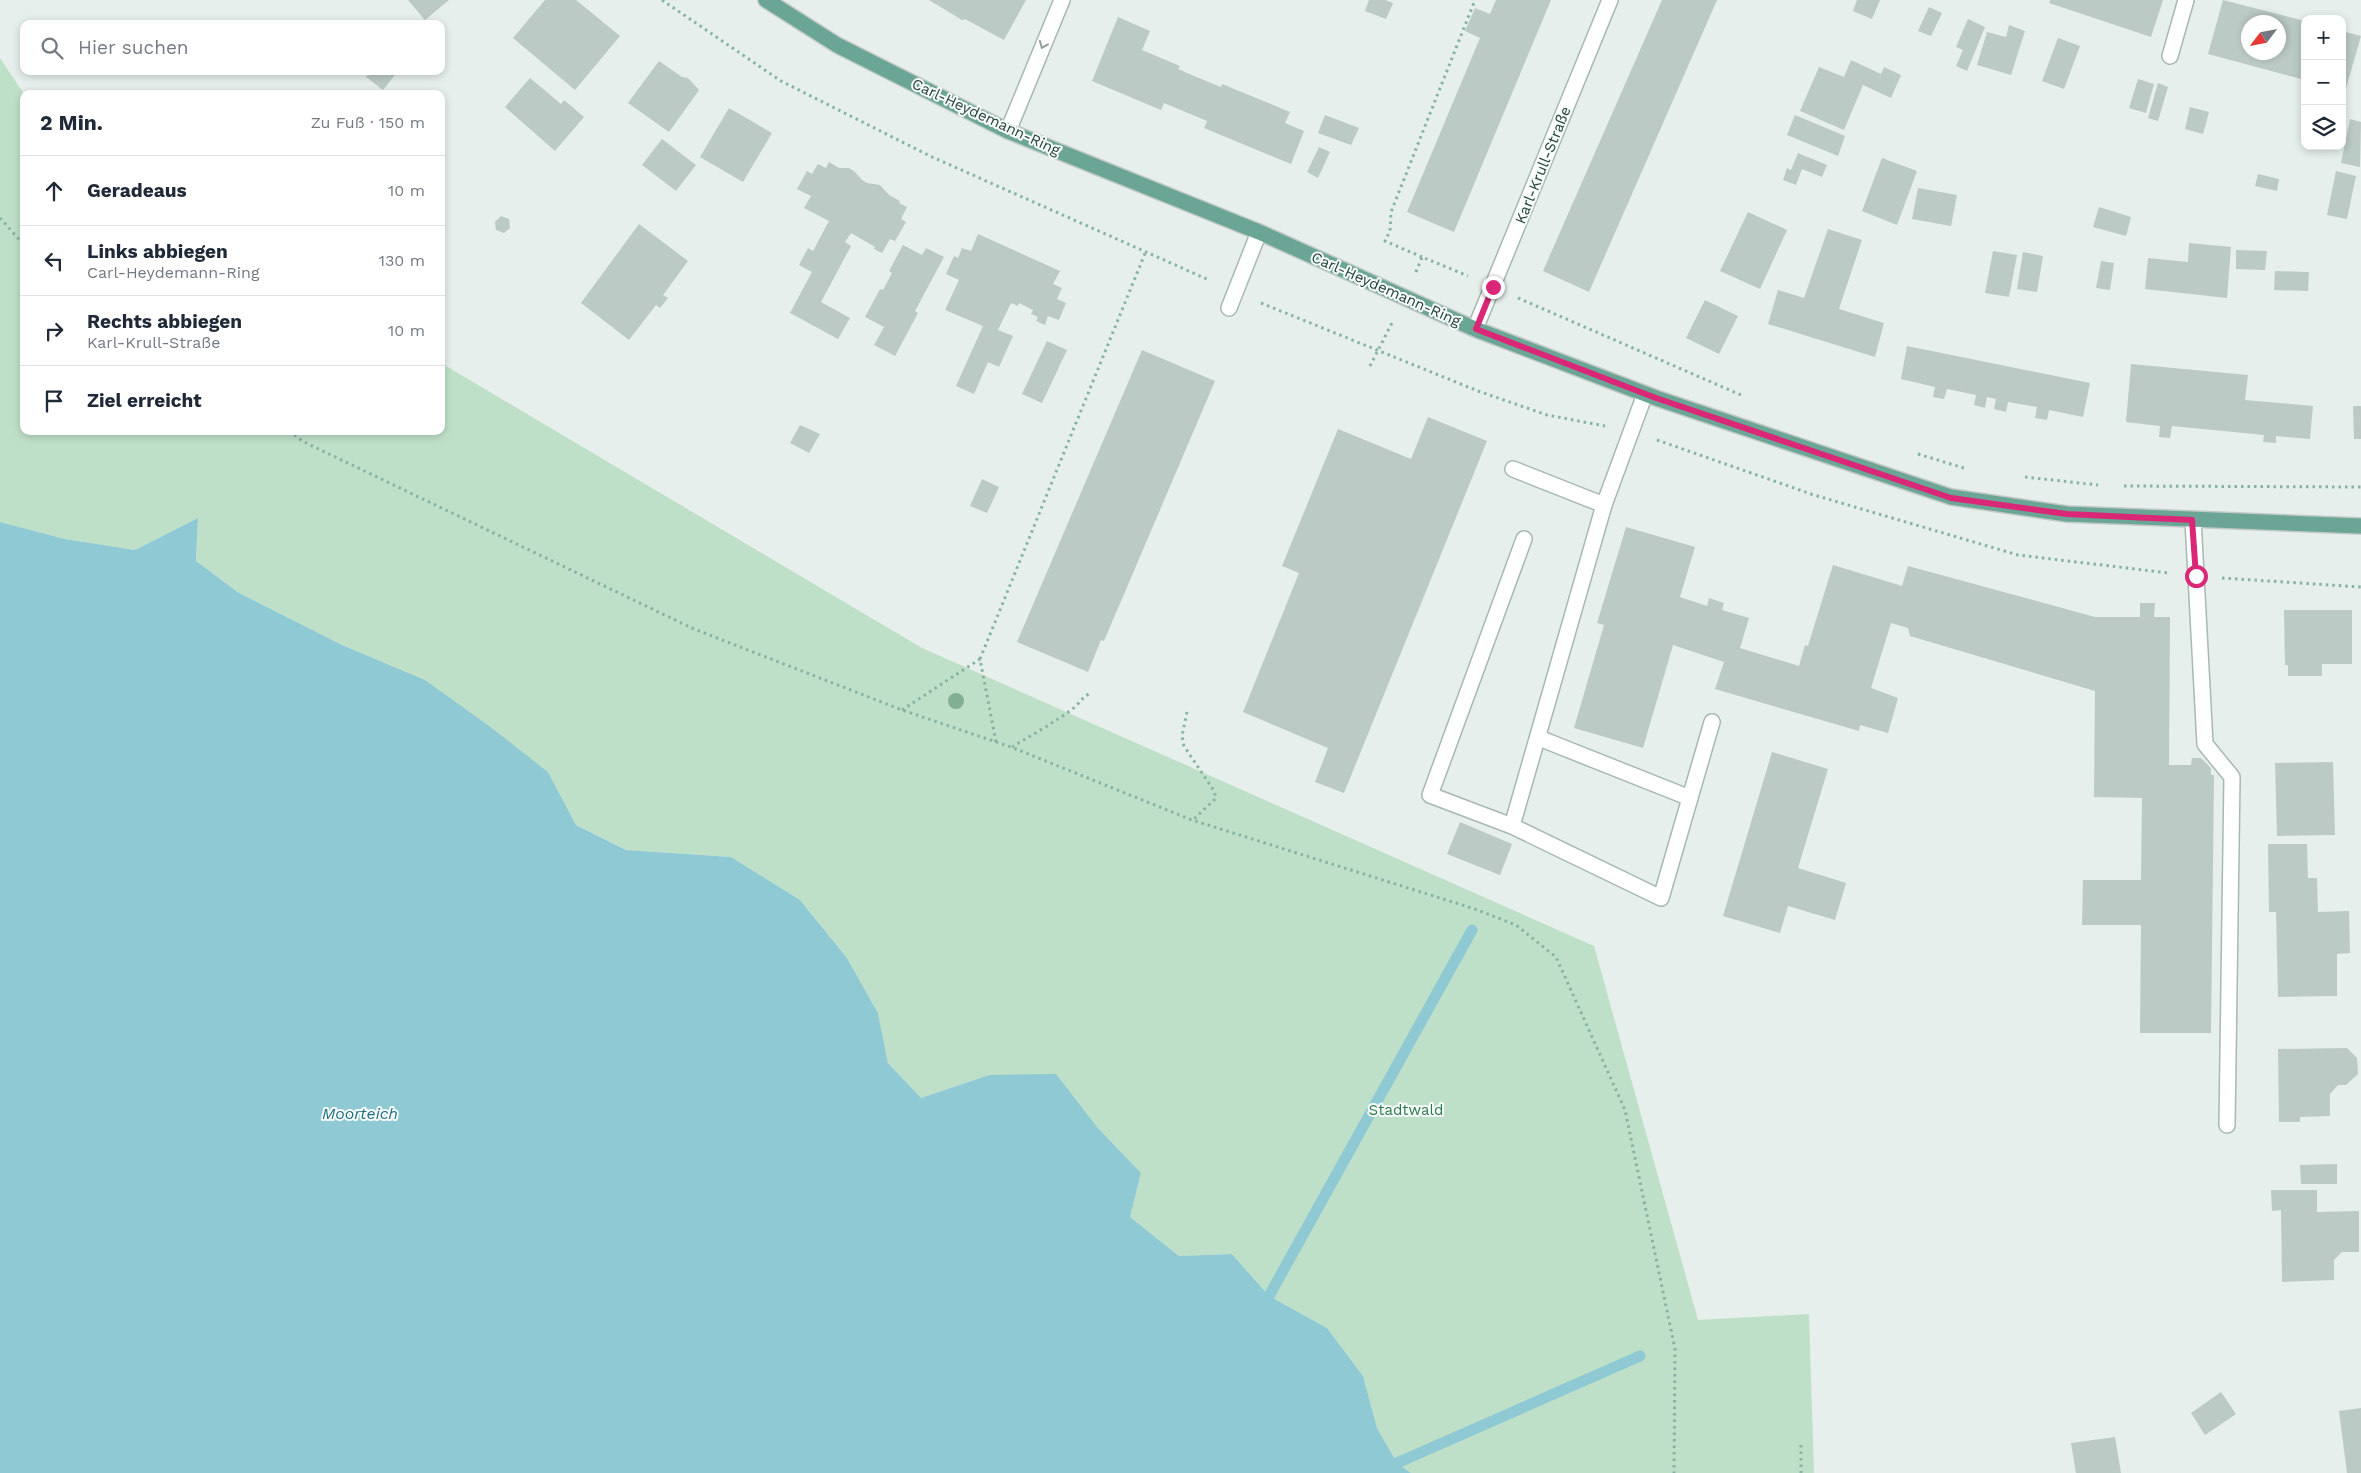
<!DOCTYPE html>
<html lang="de">
<head>
<meta charset="utf-8">
<style>
	body { margin:0; font-family:"Work Sans",sans-serif; background:#f2f2f3; color:#1f2937 }
	.controls { position:absolute; right:15px; top:15px; display:grid; overflow:hidden; border-radius:10px; box-shadow:0 2px 8px #0003 }
	.controls button { width:45px; height:45px; display:grid; place-items:center; padding:0; border:0; border-bottom:1px solid #e0e1e3; background:#fff; color:#1f2937; font:25px sans-serif }
	.compass { position:absolute; left:2241px; top:15px; width:45px; height:45px; border-radius:50%; background:#fff; box-shadow:0 2px 8px #0003; rotate:238deg }
	.stop { position:absolute; width:15px; height:15px; margin:-11px; border:4px solid #db2777; border-radius:50%; background:#fff }
	.stop.end { background:#db2777; border-color:#fff; box-shadow:0 1px 5px #0008 }
	.list { margin:0; padding:0; list-style:none }
	h2 { display:flex; justify-content:space-between; align-items:center; height:65px; margin:0; padding:0 20px; font-size:21px }
	h2 small { font-size:16px; font-weight:400; color:#747a83 }
	.list li { display:grid; grid-template-columns:32px 1fr auto; gap:15px; align-items:center; box-sizing:border-box; height:70px; padding:0 20px; border-top:1px solid #e0e1e3 }
	.list b { display:block; font-size:19px; white-space:nowrap }
	.list p { margin:0; font-size:16px; white-space:nowrap; color:#747a83 }
	.list em { font-size:16px; font-style:normal; color:#747a83 }
	.icon { flex:none; width:28px; height:28px; fill:none; stroke:currentColor; stroke-width:2; stroke-linecap:round; stroke-linejoin:round }
	.map { position:relative; flex:none; width:2361px; height:1473px; overflow:hidden }
	.search { position:absolute; background:#fff; box-shadow:0 2px 8px #0003; left:20px; top:20px; width:425px; height:55px; display:flex; align-items:center; gap:12px; box-sizing:border-box; padding:0 18px; border-radius:10px; color:#747a83; font-size:19px }
	.panel { position:absolute; background:#fff; box-shadow:0 2px 8px #0003; left:20px; top:90px; width:425px; height:345px; border-radius:10px }
	.map>svg:first-child { display:block }
</style>
</head>
<body>
<div class="map">
<svg width="2361" height="1473" viewBox="0 0 2361 1473">
	<rect width="100%" height="100%" fill="#e6efeb"/>
	<polygon fill="#bfe0c8" points="0,58 24,94 24,431 441,431 441,363 922,648 1594,946 1698,1320 1809,1314 1814,1473 1411,1473 1397,1463 1377,1428 1363,1376 1327,1328 1269,1296 1232,1254 1179,1256 1130,1217 1141,1173 1097,1127 989,1075 921,1098 888,1063 878,1013 847,958 800,900 731,857 626,850 576,825 548,772 425,680 342,645 239,593 196,561 198,518 135,550 65,539 0,522"/>
	<polygon fill="#8ec9d4" points="198,518 196,561 239,593 342,645 425,680 489,726 548,772 576,825 626,850 731,857 800,900 847,958 878,1013 888,1063 921,1098 989,1075 1056,1074 1097,1127 1141,1173 1130,1217 1179,1256 1232,1254 1269,1296 1327,1328 1363,1376 1377,1428 1397,1463 1411,1473 0,1473 0,522 65,539 135,550"/>
	<g fill="none" stroke-linecap="round" stroke-linejoin="round">
		<g stroke="#8ec9d4" stroke-width="11">
			<polyline points="1269,1296 1472,930"/>
			<polyline points="1397,1463 1640,1356"/>
		</g>
	</g>
	<g fill="#bbcac4" fill-rule="evenodd">
		<polygon points="408,0 449,0 425,20"/>
		<polygon points="545,0 576,0 620,36 575,90 513,38"/>
		<polygon points="929,0 1026,0 1004,40 965,19 962,20"/>
		<polygon points="1369,0 1385,0 1393,3 1386,19 1365,11"/>
		<polygon points="1496,0 1551,0 1454,232 1407,212 1480,38 1465,31 1475,8 1490,14"/>
		<polygon points="1662,0 1717,0 1589,292 1543,271"/>
		<polygon points="1857,0 1880,0 1872,19 1853,11"/>
		<polygon points="2050,0 2163,0 2151,37 2049,3"/>
		<path d="M2223 0 2305 21V80L2208 54ZM2248 22H2278V52H2248Z"/>
		<polygon points="1929,7 1942,13 1931,36 1918,31"/>
		<polygon points="1118,17 1150,31 1142,50 1180,66 1178,69 1194,76 1221,87 1222,84 1290,112 1285,123 1304,131 1291,164 1204,128 1207,121 1164,103 1161,110 1092,81"/>
		<polygon points="1968,19 1985,27 1967,71 1956,66 1963,50 1956,47"/>
		<polygon points="2009,25 2025,31 2011,75 1977,65 1987,32 2006,37"/>
		<polygon points="2342,31 2361,36 2345,92 2342,91"/>
		<polygon points="2058,38 2080,46 2064,89 2042,81"/>
		<polygon points="1851,60 1881,74 1884,67 1901,75 1891,98 1863,85 1844,130 1800,111 1819,67 1844,77"/>
		<polygon points="659,61 682,77 688,78 699,90 669,132 628,103"/>
		<polygon points="371,71 398,71 383,90 366,77"/>
		<polygon points="530,78 561,104 564,100 584,117 555,151 505,107"/>
		<polygon points="2138,79 2154,84 2146,113 2129,108"/>
		<polygon points="2158,83 2168,87 2158,121 2148,118"/>
		<polygon points="2190,107 2209,112 2203,134 2185,129"/>
		<polygon points="729,108 772,133 743,182 700,157"/>
		<polygon points="1325,115 1359,128 1351,145 1318,133"/>
		<polygon points="1795,115 1845,136 1838,156 1787,135"/>
		<polygon points="2350,119 2361,122 2360,167 2341,163"/>
		<polygon points="662,139 696,165 676,191 642,165"/>
		<polygon points="1319,147 1330,152 1318,178 1307,172"/>
		<polygon points="1798,153 1827,165 1822,177 1802,169 1796,185 1783,180 1787,168 1791,170"/>
		<polygon points="1882,158 1917,171 1897,225 1862,211"/>
		<polygon points="829,162 839,168 849,168 855,172 862,180 867,183 880,185 889,195 900,201 899,203 907,207 901,219 906,222 895,241 890,239 882,253 874,249 875,247 851,233 845,242 851,246 821,302 850,318 838,339 790,313 812,272 799,265 808,248 813,251 829,221 804,208 811,196 797,189 807,171 812,174 818,164 826,168"/>
		<polygon points="2336,171 2356,176 2347,219 2327,215"/>
		<polygon points="2258,174 2279,179 2277,191 2255,186"/>
		<polygon points="1918,188 1957,195 1951,226 1912,219"/>
		<polygon points="2099,207 2131,217 2126,236 2093,227"/>
		<polygon points="1748,212 1787,230 1760,289 1720,271"/>
		<polygon points="501,216 509,219 510,228 504,233 496,230 495,222"/>
		<polygon points="639,224 688,261 663,295 668,298 660,308 656,305 629,340 581,303"/>
		<polygon points="1828,229 1862,240 1839,309 1884,323 1875,357 1768,324 1778,290 1804,298"/>
		<polygon points="978,234 1060,271 1053,284 1062,288 1057,299 1066,303 1059,320 1048,316 1045,325 1036,321 1038,317 1031,314 1033,310 1019,303 1018,306 1011,303 998,330 1013,336 999,367 988,362 974,394 956,386 983,326 945,310 959,280 946,274 954,256 958,258 962,248 971,251"/>
		<polygon points="2189,243 2231,247 2227,298 2145,289 2148,258 2188,262"/>
		<polygon points="903,245 922,255 926,248 944,257 915,311 918,313 895,356 874,345 884,327 865,317 880,289 883,290 892,273 889,271"/>
		<polygon points="2236,250 2267,251 2265,270 2236,269"/>
		<polygon points="1993,251 2017,255 2009,297 1985,293"/>
		<polygon points="2023,252 2043,256 2037,292 2017,289"/>
		<polygon points="2101,261 2114,263 2110,290 2096,288"/>
		<polygon points="2275,271 2309,272 2308,291 2274,290"/>
		<polygon points="1705,300 1738,316 1719,354 1686,338"/>
		<polygon points="1047,341 1067,350 1042,403 1022,394"/>
		<polygon points="1907,346 2090,383 2083,417 2049,410 2047,420 2035,418 2037,407 2008,402 2006,412 1994,409 1996,399 1987,397 1985,408 1974,405 1976,395 1947,389 1944,399 1933,397 1935,387 1901,379"/>
		<polygon points="1142,350 1215,381 1104,641 1101,640 1088,672 1017,642"/>
		<polygon points="2131,364 2248,375 2245,400 2313,406 2310,439 2276,436 2276,443 2263,442 2264,435 2172,426 2170,438 2159,437 2160,426 2126,422"/>
		<polygon points="2353,406 2361,406 2361,439 2354,439"/>
		<polygon points="1428,417 1487,441 1344,793 1315,782 1328,748 1243,712 1299,573 1282,566 1338,429 1411,459"/>
		<polygon points="800,425 820,434 809,453 790,443"/>
		<polygon points="982,479 999,487 987,513 970,506"/>
		<polygon points="1626,527 1695,547 1680,597 1707,606 1709,598 1724,603 1722,610 1749,618 1740,648 1799,666 1805,645 1808,646 1833,565 1902,586 1908,566 2095,617 2140,617 2140,603 2155,603 2154,617 2170,617 2169,765 2191,765 2192,758 2201,758 2211,768 2211,775 2214,775 2211,1033 2140,1033 2141,925 2082,925 2083,880 2141,880 2142,798 2094,797 2095,691 1910,636 1908,628 1891,623 1871,688 1898,698 1888,733 1860,725 1859,731 1715,689 1724,662 1673,645 1643,748 1574,728 1604,625 1597,623"/>
		<polygon points="2284,610 2352,610 2352,664 2322,664 2322,676 2288,676 2288,665 2285,665"/>
		<polygon points="1772,752 1828,769 1798,868 1846,883 1835,920 1788,906 1780,933 1723,916"/>
		<polygon points="2333,762 2335,835 2277,836 2275,763"/>
		<polygon points="1460,822 1512,844 1500,875 1447,854"/>
		<polygon points="2268,844 2307,844 2308,878 2317,878 2318,912 2349,911 2350,953 2337,954 2337,996 2278,997 2276,912 2269,912"/>
		<polygon points="2347,1048 2357,1058 2358,1074 2346,1085 2338,1085 2330,1094 2330,1116 2300,1117 2300,1122 2279,1122 2278,1049"/>
		<polygon points="2337,1164 2337,1184 2301,1184 2300,1165"/>
		<polygon points="2271,1190 2317,1190 2317,1212 2359,1211 2359,1252 2342,1252 2334,1260 2334,1280 2282,1282 2281,1210 2272,1211"/>
		<polygon points="2221,1392 2236,1414 2205,1435 2191,1413"/>
		<polygon points="2361,1408 2361,1473 2347,1473 2339,1411"/>
		<polygon points="2115,1437 2121,1473 2076,1473 2071,1443"/>
	</g>
	<g fill="none" stroke-linecap="round" stroke-linejoin="round">
		<g stroke="#a8b8b2" stroke-width="18">
			<g id="minor">
				<polyline points="2170,56 2186,0"/>
				<polyline points="1008,131 1062,0"/>
				<polyline points="1229,308 1259,232"/>
				<polyline points="1475,329 1610,0"/>
				<polyline points="1513,469 1604,505"/>
				<polyline points="2193,520 2205,744 2232,777 2227,1125"/>
				<polyline points="1524,539 1430,795 1512,826 1661,898 1712,722"/>
				<polyline points="1539,738 1690,798"/>
				<polyline points="1512,826 1604,505 1645,394"/>
			</g>
		</g>
		<g stroke="#c2cac8" stroke-width="18">
			<polyline id="major" points="766,0 837,45 1008,131 1259,232 1475,329 1656,398 1951,497 2067,514 2361,526"/>
		</g>
		<g stroke="#86b3a5" stroke-width="3" stroke-dasharray="2.5 4" stroke-linecap="butt">
			<polyline points="662,0 781,81 930,156 1209,280"/>
			<polyline points="0,218 24,245"/>
			<polyline points="1422,257 1385,241 1390,231 1391,212 1475,0"/>
			<polyline points="1416,272 1422,257 1468,276"/>
			<polyline points="1518,298 1741,395"/>
			<polyline points="1261,303 1478,391 1547,415 1605,426"/>
			<polyline points="1370,366 1392,323"/>
			<polyline points="289,431 304,442 694,629 902,710 1011,747 1192,820 1475,909 1516,925 1556,957 1625,1110 1675,1349 1674,1473"/>
			<polyline points="1657,440 1814,495 2018,555 2169,573"/>
			<polyline points="1918,454 1967,469"/>
			<polyline points="2025,477 2098,485"/>
			<polyline points="2124,486 2361,487"/>
			<polyline points="2222,578 2361,587"/>
			<polyline points="902,710 980,659"/>
			<polyline points="1187,712 1182,736 1184,746 1214,791 1216,798 1193,820"/>
			<polyline points="996,742 980,659 1146,251"/>
			<path d="M1012 747C1033 734 1056 722 1075 707 1081 701 1084 695 1092 693"/>
			<polyline points="1801,1445 1801,1473"/>
		</g>
		<use href="#minor" stroke="#fff" stroke-width="15"/>
		<use href="#major" stroke="#6aa596" stroke-width="15"/>
	</g>
	<circle fill="#80af93" cx="956" cy="701" r="8"/>
	<defs><path id="oneway-chevron" d="M-2-3.5L2.5 0L-2 3.5" fill="none" stroke-width="1.6" stroke-linecap="round" stroke-linejoin="round" transform="scale(1.25)"/></defs>
	<use stroke="#92a09c" href="#oneway-chevron" transform="translate(1043 45) rotate(112)"/>
	<g fill="none" stroke-linecap="round" stroke-linejoin="round">
		<polyline stroke="#db2777" stroke-width="6" points="1493,287 1476,329 1656,398 1951,498 2067,514 2192,520 2196,576"/>
	</g>
	<g text-anchor="middle" stroke-width="4" stroke-linejoin="round" paint-order="stroke">
		<g font-size="15" fill="#24423a" stroke="#f7fbf9">
			<text transform="translate(986 117) rotate(25)" y="5">Carl-Heydemann-Ring</text>
			<text transform="translate(1543 165) rotate(-68)" y="5">Karl-Krull-Straße</text>
			<text transform="translate(1386 289) rotate(24)" y="5">Carl-Heydemann-Ring</text>
		</g>
		<g font-size="15" fill="#2d7a4b" stroke="#f7fbf9">
			<text x="1406" y="1115">Stadtwald</text>
		</g>
		<g font-size="16" font-style="italic" fill="#1c6f80" stroke="#f7fbf9">
			<text x="360" y="1119">Moorteich</text>
		</g>
	</g>
</svg>
<div class="controls">
<button>+</button>
<button>−</button>
<button><svg class="icon" aria-label="layers" viewBox="0 0 24 24"><path d="M12 4l9 5-9 5-9-5zM3 14l9 5 9-5"/></svg></button>
</div>
<svg class="compass" viewBox="-18 -18 36 36"><path d="M0-13l5 13h-10z" fill="#e53935"/><path d="M0 13l5-13h-10z" fill="#747a83"/></svg>
<div class="stop" style="left:2196px;top:576px"></div>
<div class="stop end" style="left:1493px;top:287px"></div>
<div class="search"><svg class="icon" aria-label="search" viewBox="0 0 24 24"><circle cx="10" cy="10" r="6"/><path d="M15 15l6 6"/></svg>Hier suchen</div>
<section class="panel">
<h2>2 Min.<small>Zu Fuß · 150 m</small></h2>
<ul class="list">
<li><svg class="icon" aria-label="ahead" viewBox="0 0 24 24"><path d="M12 20V5M6 11l6-6 6 6"/></svg><div><b>Geradeaus</b></div><em>10 m</em></li>
<li><svg class="icon" aria-label="left" viewBox="0 0 24 24"><path d="M17 20v-9H6M10 6l-5 5 5 5"/></svg><div><b>Links abbiegen</b><p>Carl-Heydemann-Ring</p></div><em>130 m</em></li>
<li><svg class="icon" aria-label="right" viewBox="0 0 24 24"><path d="M7 20v-9h11M14 6l5 5-5 5"/></svg><div><b>Rechts abbiegen</b><p>Karl-Krull-Straße</p></div><em>10 m</em></li>
<li><svg class="icon" aria-label="arrive" viewBox="0 0 24 24"><path d="M6 21V4h12l-3 4 3 4H6"/></svg><div><b>Ziel erreicht</b></div></li>
</ul>
</section>
</div>
</body>
</html>
